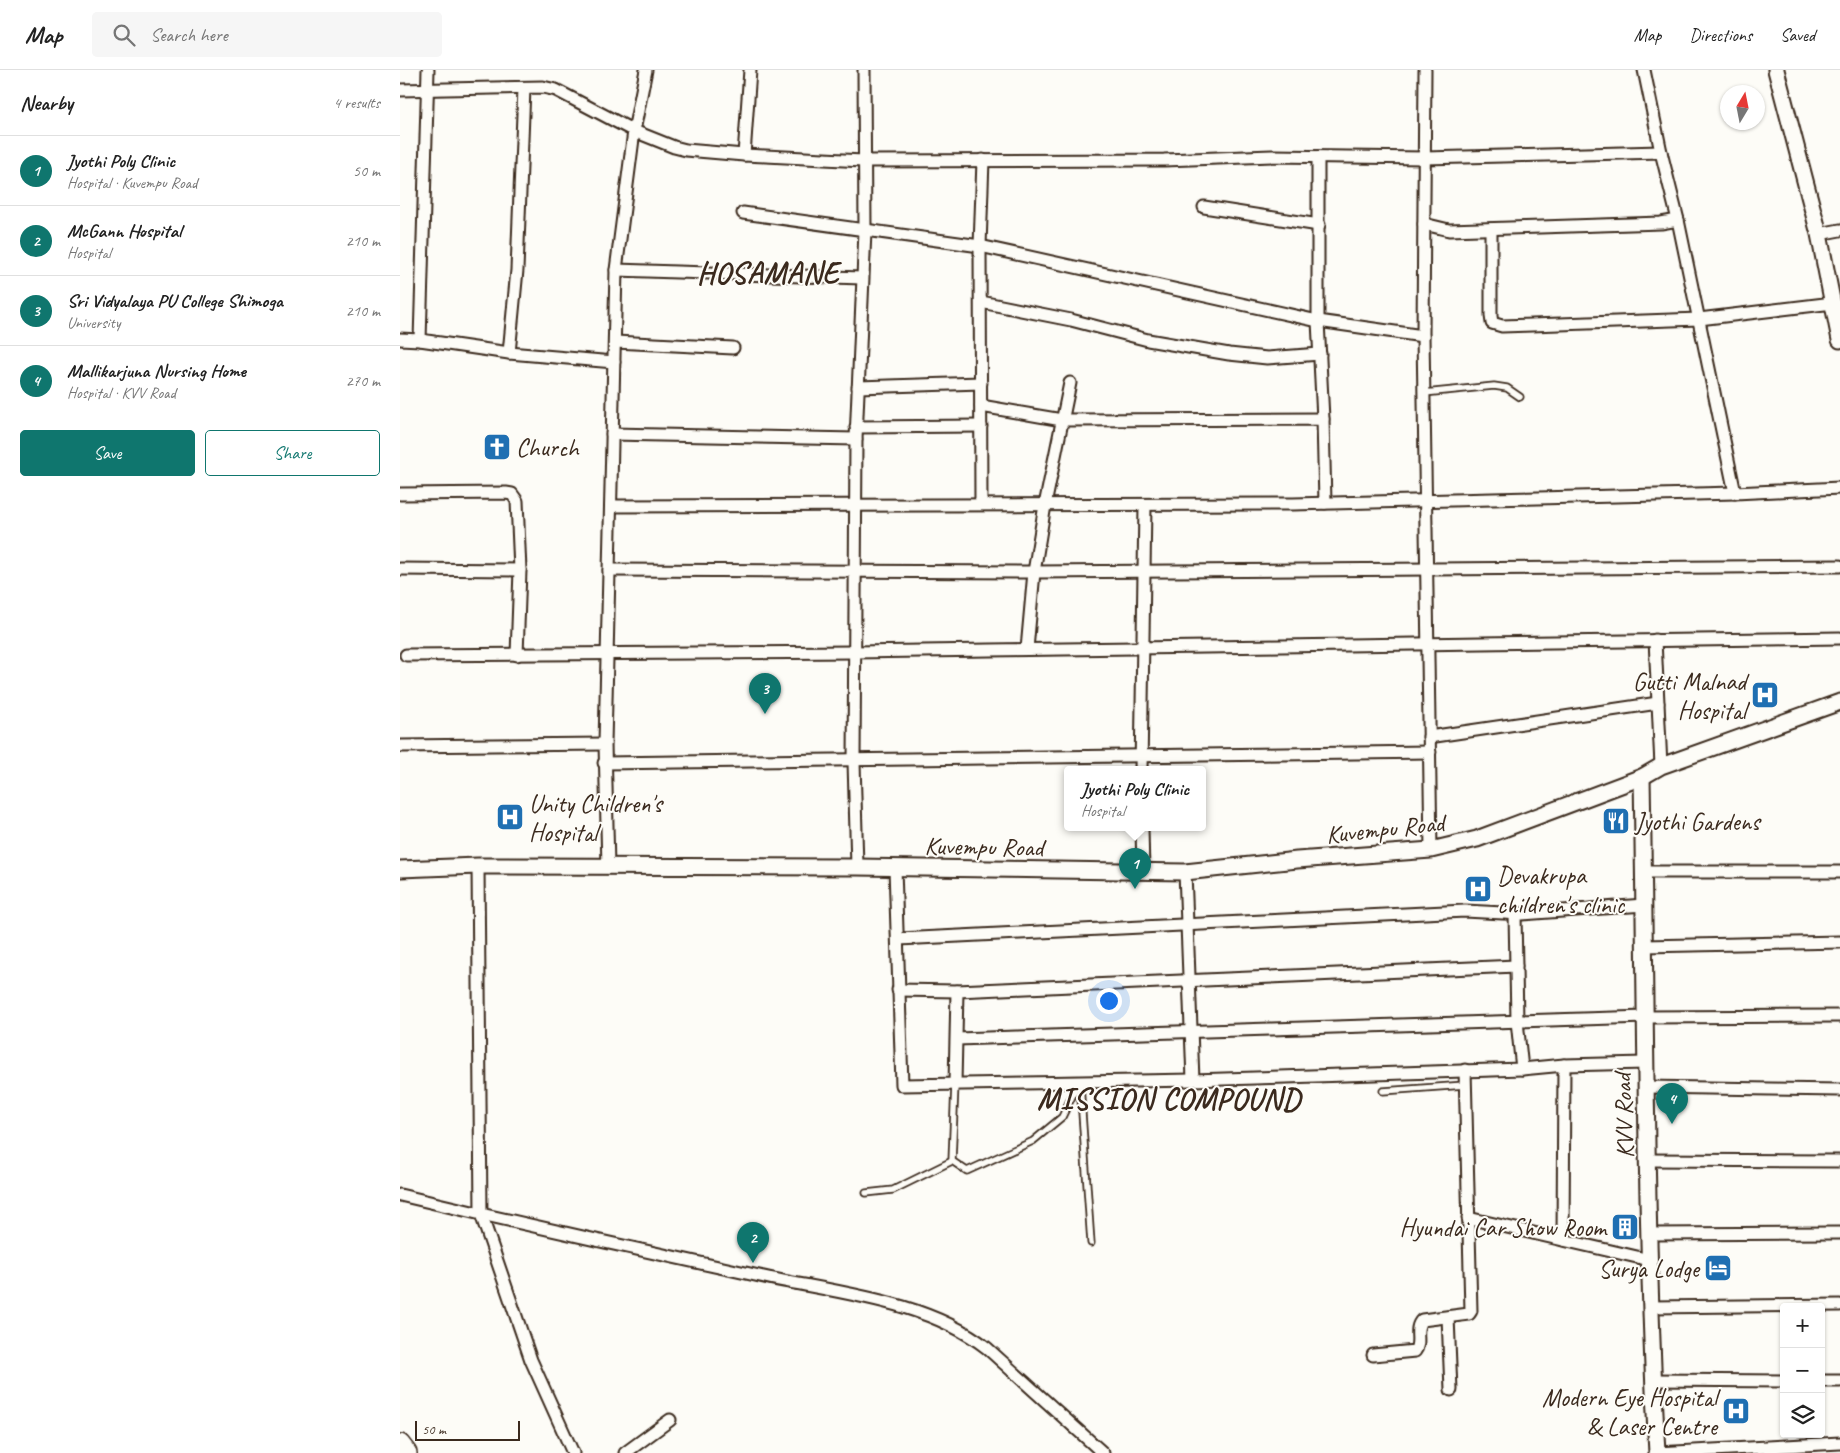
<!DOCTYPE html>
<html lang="en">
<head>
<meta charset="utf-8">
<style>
	body { margin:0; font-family:Caveat,sans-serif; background:#f6f6f6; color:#222 }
	.controls { position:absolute; right:15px; bottom:15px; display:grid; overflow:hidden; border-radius:5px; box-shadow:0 1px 4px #0004 }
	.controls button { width:45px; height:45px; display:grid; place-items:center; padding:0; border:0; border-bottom:1px solid #e0e0e0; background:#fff; color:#222; font:25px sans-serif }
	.compass { position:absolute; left:1320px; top:15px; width:45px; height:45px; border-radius:50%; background:#fff; box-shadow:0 1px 4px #0004; rotate:10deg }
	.scale { position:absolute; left:15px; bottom:12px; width:105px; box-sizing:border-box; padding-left:5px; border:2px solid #3b2a1e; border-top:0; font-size:14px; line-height:18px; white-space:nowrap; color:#3b2a1e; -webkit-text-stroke:4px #fdfcf7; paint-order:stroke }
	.you { position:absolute; left:708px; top:930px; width:18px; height:18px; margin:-12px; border:4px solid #fff; border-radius:50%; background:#1a73e8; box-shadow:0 0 0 8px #1a73e833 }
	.badge { display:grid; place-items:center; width:32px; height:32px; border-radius:50%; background:#0f766e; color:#fff; font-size:16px; font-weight:700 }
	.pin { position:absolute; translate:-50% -41px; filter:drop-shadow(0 1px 2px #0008) }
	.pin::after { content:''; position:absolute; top:26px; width:18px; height:15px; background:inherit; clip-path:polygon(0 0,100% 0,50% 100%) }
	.popup { position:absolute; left:664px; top:696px; width:142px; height:65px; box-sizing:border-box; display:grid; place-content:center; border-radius:5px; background:#fff; filter:drop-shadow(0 1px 4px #0005); font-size:16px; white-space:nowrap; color:#767676 }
	.popup b { font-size:19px; color:#222 }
	.popup::after { content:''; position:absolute; left:50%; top:100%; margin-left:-10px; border:10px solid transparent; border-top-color:#fff }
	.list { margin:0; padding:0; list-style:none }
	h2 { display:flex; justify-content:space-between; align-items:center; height:65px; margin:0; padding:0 20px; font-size:21px }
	h2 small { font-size:16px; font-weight:400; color:#767676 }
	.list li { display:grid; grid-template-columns:32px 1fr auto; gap:15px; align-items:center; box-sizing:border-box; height:70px; padding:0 20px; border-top:1px solid #e0e0e0 }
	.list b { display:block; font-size:19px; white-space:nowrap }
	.list p { margin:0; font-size:16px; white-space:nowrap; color:#767676 }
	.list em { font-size:16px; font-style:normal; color:#767676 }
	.actions { display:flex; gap:10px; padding:15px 20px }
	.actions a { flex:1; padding:11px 0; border:1px solid #0f766e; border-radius:5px; text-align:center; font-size:18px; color:#0f766e }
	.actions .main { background:#0f766e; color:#fff }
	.icon { flex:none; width:28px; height:28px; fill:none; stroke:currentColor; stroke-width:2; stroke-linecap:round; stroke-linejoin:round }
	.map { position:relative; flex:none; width:1440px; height:1383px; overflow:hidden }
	header { display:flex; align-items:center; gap:30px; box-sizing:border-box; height:70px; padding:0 25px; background:#fff; border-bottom:1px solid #e0e0e0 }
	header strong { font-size:24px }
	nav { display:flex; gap:28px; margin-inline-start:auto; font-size:18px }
	.search { width:350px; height:45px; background:#f6f6f6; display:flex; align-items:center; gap:12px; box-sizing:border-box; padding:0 18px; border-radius:5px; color:#767676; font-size:19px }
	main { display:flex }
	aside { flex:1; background:#fff }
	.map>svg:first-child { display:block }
</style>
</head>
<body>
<header>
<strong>Map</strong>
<div class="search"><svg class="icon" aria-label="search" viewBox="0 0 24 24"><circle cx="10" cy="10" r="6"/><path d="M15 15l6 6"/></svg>Search here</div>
<nav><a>Map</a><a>Directions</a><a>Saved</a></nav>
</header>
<main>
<aside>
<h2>Nearby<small>4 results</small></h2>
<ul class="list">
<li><span class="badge">1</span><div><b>Jyothi Poly Clinic</b><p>Hospital · Kuvempu Road</p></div><em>50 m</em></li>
<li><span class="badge">2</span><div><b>McGann Hospital</b><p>Hospital</p></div><em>210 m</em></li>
<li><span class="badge">3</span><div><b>Sri Vidyalaya PU College Shimoga</b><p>University</p></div><em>210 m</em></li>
<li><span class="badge">4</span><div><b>Mallikarjuna Nursing Home</b><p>Hospital · KVV Road</p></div><em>270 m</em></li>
</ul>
<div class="actions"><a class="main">Save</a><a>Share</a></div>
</aside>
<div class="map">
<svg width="1440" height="1383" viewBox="0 0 1440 1383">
	<rect width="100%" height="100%" fill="#fdfcf7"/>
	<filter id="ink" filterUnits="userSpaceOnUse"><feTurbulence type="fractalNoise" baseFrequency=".02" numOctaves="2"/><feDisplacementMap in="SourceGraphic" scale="10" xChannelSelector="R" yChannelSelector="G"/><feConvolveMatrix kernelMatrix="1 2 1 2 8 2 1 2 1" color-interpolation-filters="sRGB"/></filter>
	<g filter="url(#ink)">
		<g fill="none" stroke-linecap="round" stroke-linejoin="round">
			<g stroke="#3b2a1e" stroke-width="9">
				<g id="service">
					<polyline points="1024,323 1094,316 1107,318 1120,327"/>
					<polyline points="555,1014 552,1091 567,1101 633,1071 662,1047 679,1012"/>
					<polyline points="680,1014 691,1173"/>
					<polyline points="983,1021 1065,1015"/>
					<polyline points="466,1123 493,1120 552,1091"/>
				</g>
			</g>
			<g stroke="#3b2a1e" stroke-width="15">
				<g id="minor">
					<polyline points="1025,0 1023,266 1031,780"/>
					<polyline points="1244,0 1261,82"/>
					<polyline points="0,20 143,17 156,20 234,61 274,77 286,80 344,85 463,91 764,90 872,86 1025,88 1261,82 1278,150 1335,423"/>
					<polyline points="344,85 350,0"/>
					<polyline points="918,87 918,251 923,349"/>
					<polyline points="804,137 919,155"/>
					<polyline points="343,143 580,176 918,251 1023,266"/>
					<polyline points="1024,154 1049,160 1261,153 1278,150"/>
					<polyline points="1091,159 1091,246 1092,253 1102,256 1299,249 1433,233"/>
					<polyline points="1419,164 1440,160"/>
					<polyline points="216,200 462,208"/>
					<polyline points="581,232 671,250 748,270 829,284 867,288 920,284"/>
					<polyline points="0,269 20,270 109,283 214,292"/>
					<polyline points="20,270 28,0"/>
					<polyline points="215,272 333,278"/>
					<polyline points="109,283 117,200 124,18"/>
					<polyline points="458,317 581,313"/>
					<polyline points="581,336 662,350 923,349 925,433"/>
					<polyline points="456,357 581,356"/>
					<polyline points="212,364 456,369"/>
					<polyline points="0,424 106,423 112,424 117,431 120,500 117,585"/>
					<polyline points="581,434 580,176 583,90"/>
					<polyline points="211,436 893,434 1335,423 1440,418"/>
					<polyline points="0,499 120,500"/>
					<polyline points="209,500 634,502 1440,496"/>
					<polyline points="1255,570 1261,696"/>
					<polyline points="627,579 634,502 645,435 670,313"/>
					<polyline points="6,585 454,582 1440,568"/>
					<polyline points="1029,667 1258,633"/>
					<polyline points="0,676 205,674"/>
					<polyline points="204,693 1030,682"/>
					<polyline points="741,700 745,436"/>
					<polyline points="742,758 743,802"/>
					<path d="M78 796 81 1144C172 1165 264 1185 355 1205 429 1222 526 1229 587 1278L703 1383"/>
					<polyline points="208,797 205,674 216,200 234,61 246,0"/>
					<polyline points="457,797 454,692 456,369 465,161 464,0"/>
					<polyline points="495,798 502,1015 793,1010 1122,999 1164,995 1245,993"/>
					<polyline points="785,802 793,1010"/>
					<polyline points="1243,802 1440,802"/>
					<polyline points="1115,844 1117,951 1122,999"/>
					<polyline points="499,869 1065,841 1122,844 1244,835"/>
					<polyline points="1245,876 1440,872"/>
					<polyline points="498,920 557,921 1116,896"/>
					<polyline points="557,969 1246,947 1440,946"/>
					<polyline points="555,1014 557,921"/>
					<polyline points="1247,1017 1440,1020"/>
					<polyline points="1249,1090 1440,1091"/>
					<polyline points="0,1125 81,1144 131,1290 173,1383"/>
					<polyline points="1068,1148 1250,1190"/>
					<polyline points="1250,1164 1440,1163"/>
					<polyline points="1163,1170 1164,995"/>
					<polyline points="1251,1237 1440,1235"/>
					<polyline points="1048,1247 1051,1320"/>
					<path d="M973 1285 1015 1281C1022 1272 1013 1259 1022 1250L1069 1244 1071 1241 1065 1000"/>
					<polyline points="1253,1310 1384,1311"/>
					<polyline points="1421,1311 1440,1311"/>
					<polyline points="225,1383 270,1350"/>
					<polyline points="1257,1383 1440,1373"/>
				</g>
			</g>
			<g stroke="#3b2a1e" stroke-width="19">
				<g id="secondary">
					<polyline points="1376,0 1419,164 1440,270"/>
					<path d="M1242 707C1246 933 1245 1158 1257 1383"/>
					<polyline points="0,799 78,796 457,797 785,802 897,790 1031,780 1077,769 1242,707 1261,696 1440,632"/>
				</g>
			</g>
			<g stroke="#3b2a1e" stroke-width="22">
				<polyline id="trunk" points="0,1374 7,1383"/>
			</g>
			<use href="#service" stroke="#fdfcf7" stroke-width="5.5"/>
			<use href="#minor" stroke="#fdfcf7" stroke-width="11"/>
			<use href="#secondary" stroke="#fdfcf7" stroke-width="15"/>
			<use href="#trunk" stroke="#fdfcf7" stroke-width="19"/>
		</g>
	</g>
	<defs>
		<g id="church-square" transform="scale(1.4375)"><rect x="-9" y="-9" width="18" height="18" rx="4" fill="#1f6fb2" stroke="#fdfcf7"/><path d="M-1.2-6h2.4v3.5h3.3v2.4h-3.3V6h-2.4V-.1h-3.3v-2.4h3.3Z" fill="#fff"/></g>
		<g id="hospital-square" transform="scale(1.4375)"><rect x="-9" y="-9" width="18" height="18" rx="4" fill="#1f6fb2" stroke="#fdfcf7"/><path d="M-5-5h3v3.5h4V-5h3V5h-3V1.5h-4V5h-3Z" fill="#fff"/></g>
		<g id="restaurant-square" transform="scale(1.4375)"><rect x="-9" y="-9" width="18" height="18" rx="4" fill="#1f6fb2" stroke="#fdfcf7"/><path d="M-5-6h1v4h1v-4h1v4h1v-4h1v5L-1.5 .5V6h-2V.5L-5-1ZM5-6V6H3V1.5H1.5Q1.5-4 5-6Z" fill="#fff"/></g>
		<g id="building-square" transform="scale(1.4375)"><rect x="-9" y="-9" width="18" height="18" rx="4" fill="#1f6fb2" stroke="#fdfcf7"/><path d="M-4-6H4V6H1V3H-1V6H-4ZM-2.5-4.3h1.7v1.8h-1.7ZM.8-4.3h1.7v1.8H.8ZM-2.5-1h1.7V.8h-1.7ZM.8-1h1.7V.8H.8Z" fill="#fff"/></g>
		<g id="hotel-square" transform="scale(1.4375)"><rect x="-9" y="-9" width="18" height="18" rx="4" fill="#1f6fb2" stroke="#fdfcf7"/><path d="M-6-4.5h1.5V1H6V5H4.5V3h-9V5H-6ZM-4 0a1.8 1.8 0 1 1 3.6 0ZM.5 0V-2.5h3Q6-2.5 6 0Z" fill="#fff"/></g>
	</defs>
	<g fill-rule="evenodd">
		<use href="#church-square" x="97" y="377"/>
		<use href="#hospital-square" x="1365" y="625"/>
		<use href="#hospital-square" x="110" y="747"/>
		<use href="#restaurant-square" x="1216" y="751"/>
		<use href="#hospital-square" x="1078" y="819"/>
		<use href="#building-square" x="1225" y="1157"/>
		<use href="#hotel-square" x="1318" y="1198"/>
		<use href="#hospital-square" x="1336" y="1341"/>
	</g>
	<g text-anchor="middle" stroke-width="4" stroke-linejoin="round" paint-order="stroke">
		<g font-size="25" fill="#3b2a1e" stroke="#fdfcf7" text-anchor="start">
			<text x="116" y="386">Church</text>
			<text x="1346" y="620" text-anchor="end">Gutti Malnad<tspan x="1346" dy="29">Hospital</tspan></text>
			<text x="129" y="742">Unity Children's<tspan x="129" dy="29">Hospital</tspan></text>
			<text x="1235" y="760">Jyothi Gardens</text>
			<text x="1097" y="814">Devakrupa<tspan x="1097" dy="29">children's clinic</tspan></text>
			<text x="1206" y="1166" text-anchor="end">Hyundai Car Show Room</text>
			<text x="1299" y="1207" text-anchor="end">Surya Lodge</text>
			<text x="1317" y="1336" text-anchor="end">Modern Eye Hospital<tspan x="1317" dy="29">&amp; Laser Centre</tspan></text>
		</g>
		<g font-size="25" fill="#3b2a1e" stroke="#fdfcf7">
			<text transform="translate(985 758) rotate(-6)" y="9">Kuvempu Road</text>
			<text transform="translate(584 776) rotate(1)" y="9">Kuvempu Road</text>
			<text transform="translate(1223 1046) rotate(-92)" y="9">KVV Road</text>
		</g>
		<g font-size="30" font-weight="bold" letter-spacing="1" fill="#3b2a1e" stroke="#fdfcf7">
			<text x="368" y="213">HOSAMANE</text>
			<text x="769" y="1039">MISSION COMPOUND</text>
		</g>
	</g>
</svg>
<div class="controls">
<button>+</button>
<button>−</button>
<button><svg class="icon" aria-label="layers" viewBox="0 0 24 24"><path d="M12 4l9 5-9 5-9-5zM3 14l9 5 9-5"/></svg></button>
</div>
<svg class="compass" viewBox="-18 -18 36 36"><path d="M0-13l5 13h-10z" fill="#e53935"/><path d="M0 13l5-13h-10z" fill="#767676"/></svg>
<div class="scale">50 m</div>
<div class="you"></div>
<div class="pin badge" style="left:735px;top:819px">1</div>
<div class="popup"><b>Jyothi Poly Clinic</b>Hospital</div>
<div class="pin badge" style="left:353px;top:1193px">2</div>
<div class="pin badge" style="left:365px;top:644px">3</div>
<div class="pin badge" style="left:1272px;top:1054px">4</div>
</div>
</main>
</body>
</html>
